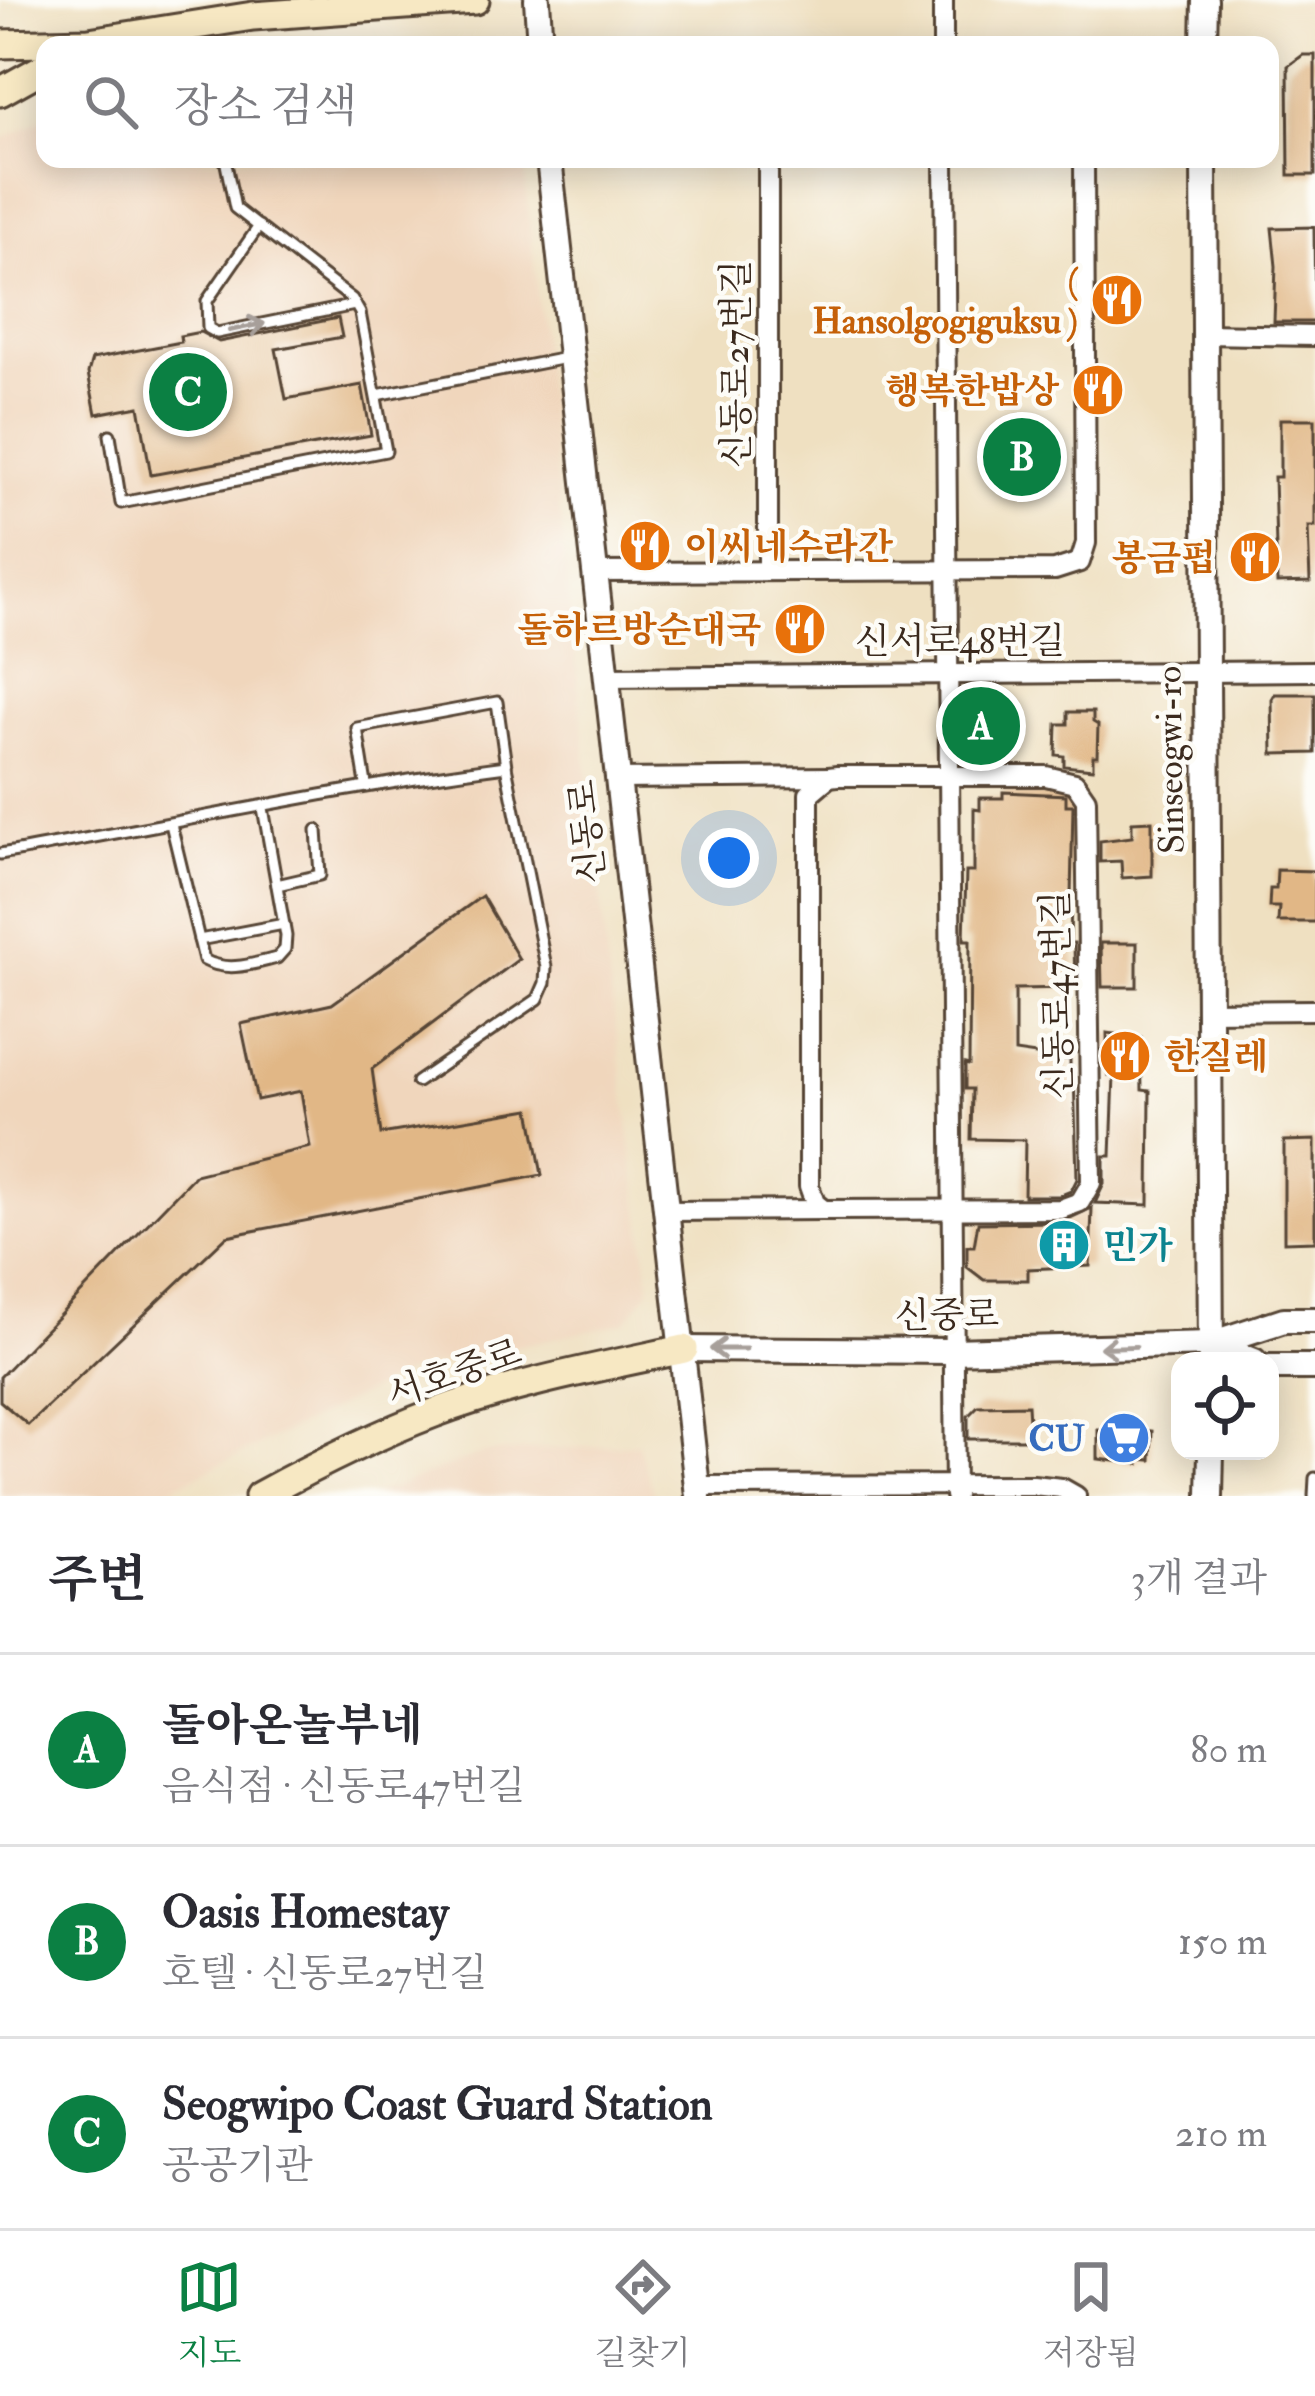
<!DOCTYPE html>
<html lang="ko">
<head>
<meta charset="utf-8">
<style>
	body { margin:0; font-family:"IM FELL Double Pica","Noto Serif KR",serif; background:#f7f7f7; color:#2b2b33 }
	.controls { position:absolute; right:36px; bottom:36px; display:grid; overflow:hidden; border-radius:24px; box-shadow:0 6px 30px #0003 }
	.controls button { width:108px; height:108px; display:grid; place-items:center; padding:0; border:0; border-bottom:3px solid #e1e1e2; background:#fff; color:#2b2b33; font:60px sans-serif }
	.you { position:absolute; left:729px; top:858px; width:42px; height:42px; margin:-30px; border:9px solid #fff; border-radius:50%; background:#1a73e8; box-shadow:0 0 0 18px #1a73e833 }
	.badge { display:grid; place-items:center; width:78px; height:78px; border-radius:50%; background:#0b8043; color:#fff; font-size:39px; font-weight:700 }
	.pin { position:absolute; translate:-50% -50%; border:6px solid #fff; box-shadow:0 3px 12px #0006 }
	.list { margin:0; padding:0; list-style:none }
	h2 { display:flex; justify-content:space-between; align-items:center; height:156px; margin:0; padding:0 48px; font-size:51px }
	h2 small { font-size:39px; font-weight:400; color:#7c7c81 }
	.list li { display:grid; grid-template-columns:78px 1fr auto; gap:36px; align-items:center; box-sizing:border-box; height:192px; padding:0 48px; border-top:3px solid #e1e1e2 }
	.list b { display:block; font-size:45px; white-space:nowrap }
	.list p { margin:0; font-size:39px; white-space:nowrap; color:#7c7c81 }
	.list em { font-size:39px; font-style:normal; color:#7c7c81 }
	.icon { flex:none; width:66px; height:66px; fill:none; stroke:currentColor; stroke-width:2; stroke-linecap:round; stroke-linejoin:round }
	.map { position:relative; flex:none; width:1315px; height:1496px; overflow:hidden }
	.search { position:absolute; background:#fff; box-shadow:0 6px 30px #0003; left:36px; right:36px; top:36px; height:132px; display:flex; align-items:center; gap:30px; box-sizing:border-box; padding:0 42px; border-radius:24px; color:#7c7c81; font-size:45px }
	.sheet { height:732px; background:#fff }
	nav { display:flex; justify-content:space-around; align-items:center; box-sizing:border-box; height:168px; border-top:3px solid #e1e1e2; background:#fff; font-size:33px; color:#7c7c81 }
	nav a { display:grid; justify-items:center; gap:6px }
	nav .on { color:#0b8043 }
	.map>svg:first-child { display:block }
</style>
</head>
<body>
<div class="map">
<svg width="1315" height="1496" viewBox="0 0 1315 1496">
	<rect width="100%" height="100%" fill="#fdfcf7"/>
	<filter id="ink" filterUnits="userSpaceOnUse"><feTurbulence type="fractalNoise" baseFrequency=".00833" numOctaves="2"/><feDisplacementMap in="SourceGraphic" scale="24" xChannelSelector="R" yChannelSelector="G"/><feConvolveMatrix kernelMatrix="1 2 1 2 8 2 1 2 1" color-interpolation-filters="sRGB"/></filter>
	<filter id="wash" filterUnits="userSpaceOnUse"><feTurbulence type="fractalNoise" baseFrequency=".004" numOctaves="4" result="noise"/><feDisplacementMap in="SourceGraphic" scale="48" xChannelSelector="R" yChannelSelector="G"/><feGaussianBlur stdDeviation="2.7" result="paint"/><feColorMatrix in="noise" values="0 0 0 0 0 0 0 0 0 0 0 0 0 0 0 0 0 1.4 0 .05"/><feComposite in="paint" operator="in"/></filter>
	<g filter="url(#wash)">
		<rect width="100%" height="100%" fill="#efe0c1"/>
		<g fill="#f0d6bc">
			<polygon points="45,118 45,159 523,159 607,960 650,1288 625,1322 413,1370 155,1496 0,1496 0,140"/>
			<polygon points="638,1444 654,1496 371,1496 484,1453"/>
		</g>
		<g id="blocks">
			<g fill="#e1b786">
				<polygon points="1303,55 1315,55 1315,175 1289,175 1288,66"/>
				<polygon points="1314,227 1315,322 1274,322 1276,266 1272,228"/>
				<polygon points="338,318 342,337 276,349 286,399 362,385 371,435 151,475 139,406 96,414 88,373 92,359 181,342 180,336 200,332 219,342"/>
				<polygon points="1280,419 1315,419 1315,527 1308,527 1310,582 1277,583 1274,477 1280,477"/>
				<polygon points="1275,694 1315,694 1315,753 1273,754 1272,699"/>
				<polygon points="965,696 1006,696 1005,748 976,749 964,745"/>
				<polygon points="1068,712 1093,712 1093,722 1098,725 1097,756 1093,756 1093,769 1064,766 1064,756 1056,755 1057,724 1068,724"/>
				<polygon points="1003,792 1066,795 1066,805 1073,805 1070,943 1074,943 1075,988 1015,989 1015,1052 1070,1060 1070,1073 1074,1073 1077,1179 1071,1191 1059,1196 1024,1196 1025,1140 971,1139 972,1089 965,1089 965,1064 969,1065 970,940 964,940 966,872 974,872 974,809 980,810 980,798 1003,798"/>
				<polygon points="1152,821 1152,876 1122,878 1121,861 1100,862 1100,841 1132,837 1132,822"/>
				<polygon points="1277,870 1315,871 1315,922 1278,922 1279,907 1269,907 1270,889 1276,889"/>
				<polygon points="482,896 519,959 372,1069 381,1134 530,1109 542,1175 227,1236 28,1425 0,1401 0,1377 195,1175 310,1147 301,1091 257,1100 241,1024 332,1004"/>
				<polygon points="1101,943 1137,943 1137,987 1102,987"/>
				<polygon points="1107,1033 1141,1037 1142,1090 1150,1091 1149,1205 1095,1203 1104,1184 1104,1156 1111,1156 1114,1075 1108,1075"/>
				<polygon points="1315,1140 1315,1241 1284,1242 1284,1141"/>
				<polygon points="1092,1208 1090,1266 1028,1269 1028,1280 984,1280 967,1267 967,1246 974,1246 978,1223 1062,1222"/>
				<polygon points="1028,1405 1030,1439 968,1439 968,1416 978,1406"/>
				<polygon points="1111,1426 1152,1431 1151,1460 1139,1459 1139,1464 1098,1459 1098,1430 1110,1430"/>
			</g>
		</g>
	</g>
	<g filter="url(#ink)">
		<use href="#blocks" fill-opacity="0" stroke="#564536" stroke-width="3"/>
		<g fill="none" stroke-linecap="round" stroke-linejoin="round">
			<g stroke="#564536" stroke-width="15">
				<g id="service">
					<polyline points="259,226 207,301 208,328 217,333 355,305"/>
					<polyline points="377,395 571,357"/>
					<polyline points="110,435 121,503 386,451 360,313 352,299 235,208 225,159"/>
					<polyline points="366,784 357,728 497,702 506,766"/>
					<path d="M171 824 204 960C228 973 252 964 277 958L285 949 286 936 263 808"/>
					<path d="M0 854C169 825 336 788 506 766L546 967 545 983 538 999 417 1082"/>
					<polyline points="277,885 320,875 317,830"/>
					<polyline points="199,940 284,924"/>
					<polyline points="1314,1496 1315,1478"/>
				</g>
			</g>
			<g stroke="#564536" stroke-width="24">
				<g id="minor">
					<polyline points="943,0 943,45"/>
					<polyline points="944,159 955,1496"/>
					<polyline points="1203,334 1315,336"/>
					<polyline points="768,570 768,159"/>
					<polyline points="594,572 1055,570 1080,562 1086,543 1084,159"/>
					<polyline points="605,677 1315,671"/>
					<polygon points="1046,776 1075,783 1086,799 1091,1183 1080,1202 1061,1209 824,1210 815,1203 809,1186 809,794 829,777 837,776"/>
					<polyline points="617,779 829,777"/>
					<polyline points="1208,1011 1315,1010"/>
					<polyline points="667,1211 824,1210"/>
					<polyline points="697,1486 1033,1485 1062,1488 1076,1496"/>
				</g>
			</g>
			<g stroke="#564536" stroke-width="30">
				<g id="tertiary">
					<polyline points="537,0 540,45"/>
					<polyline points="1204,45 1205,0"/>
					<polyline points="549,159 698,1496"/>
					<polyline points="1204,159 1211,1361"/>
					<polyline points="1211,1344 1254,1361"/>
					<polyline points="684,1349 952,1351 1211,1344 1284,1320 1315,1320"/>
					<polyline points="1270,1367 1315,1367"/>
					<polyline points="1210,1496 1211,1451"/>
				</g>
			</g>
			<g stroke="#564536" stroke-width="33">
				<g id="secondary">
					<polyline points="0,44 89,42 253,16 475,0"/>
					<polyline points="0,92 45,67"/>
					<path d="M259 1496C316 1465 373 1436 434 1413 514 1383 600 1367 684 1349"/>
				</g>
			</g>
			<use href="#service" stroke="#fff" stroke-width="9"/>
			<use href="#minor" stroke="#fff" stroke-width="18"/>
			<use href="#tertiary" stroke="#fff" stroke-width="24"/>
			<use href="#secondary" stroke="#f7e8c3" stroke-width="27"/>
		</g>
		<defs><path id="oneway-shaft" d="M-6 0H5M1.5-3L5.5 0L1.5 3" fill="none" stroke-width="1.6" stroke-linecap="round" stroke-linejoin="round" transform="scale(3)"/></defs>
		<g stroke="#a79f9a">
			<use href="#oneway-shaft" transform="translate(247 327) rotate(-12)"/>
			<use href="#oneway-shaft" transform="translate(1118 1347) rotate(178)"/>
			<use href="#oneway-shaft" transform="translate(728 1349) rotate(-180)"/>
		</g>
	</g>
	<defs>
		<g id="restaurant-disc" transform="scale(2.7)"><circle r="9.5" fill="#e8710a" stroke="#fdfcf7"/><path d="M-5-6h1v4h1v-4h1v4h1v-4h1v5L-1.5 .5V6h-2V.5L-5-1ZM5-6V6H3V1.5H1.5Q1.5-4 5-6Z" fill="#fff"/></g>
		<g id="building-disc" transform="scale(2.7)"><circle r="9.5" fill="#0f9aa8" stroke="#fdfcf7"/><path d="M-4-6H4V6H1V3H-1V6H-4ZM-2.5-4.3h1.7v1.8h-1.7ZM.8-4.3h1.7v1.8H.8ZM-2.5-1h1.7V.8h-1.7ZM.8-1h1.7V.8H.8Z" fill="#fff"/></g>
		<g id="supermarket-disc" transform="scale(2.7)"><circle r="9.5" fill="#3f7fe0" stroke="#fdfcf7"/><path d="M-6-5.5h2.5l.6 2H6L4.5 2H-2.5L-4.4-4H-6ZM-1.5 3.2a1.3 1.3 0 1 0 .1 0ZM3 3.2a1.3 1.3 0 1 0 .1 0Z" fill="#fff"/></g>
	</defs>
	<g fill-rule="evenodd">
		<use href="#restaurant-disc" x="1117" y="300"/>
		<use href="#restaurant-disc" x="1098" y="390"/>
		<use href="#restaurant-disc" x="645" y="546"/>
		<use href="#restaurant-disc" x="1255" y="557"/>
		<use href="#restaurant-disc" x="800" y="629"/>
		<use href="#restaurant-disc" x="1125" y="1056"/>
		<use href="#building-disc" x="1064" y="1245"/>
		<use href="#supermarket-disc" x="1124" y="1438"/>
	</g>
	<g text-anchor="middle" stroke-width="9" stroke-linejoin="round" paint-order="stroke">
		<g font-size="36" font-weight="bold" fill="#c56008" stroke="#fdfcf7" text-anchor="end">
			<text x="1078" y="292">(<tspan x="1078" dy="41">Hansolgogiguksu )</tspan></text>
			<text x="1059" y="403">행복한밥상</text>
			<text x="684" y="559" text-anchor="start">이씨네수라간</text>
			<text x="1216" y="570">봉금펍</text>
			<text x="761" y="642">돌하르방순대국</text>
			<text x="1164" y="1069" text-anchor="start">한질레</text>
		</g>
		<g font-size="36" fill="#3b2a1e" stroke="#fdfcf7">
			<text transform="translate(735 364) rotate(-90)" y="13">신동로27번길</text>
			<text x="960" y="653">신서로48번길</text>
			<text transform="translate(1169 760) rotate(-91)" y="13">Sinseogwi-ro</text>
			<text transform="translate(586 832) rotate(-96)" y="13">신동로</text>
			<text transform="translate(1056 995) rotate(-91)" y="13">신동로47번길</text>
			<text transform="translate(947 1314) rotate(-1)" y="13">신중로</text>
			<text transform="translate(454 1372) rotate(-19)" y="13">서호중로</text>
		</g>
		<g font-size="36" font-weight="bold" fill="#0d838f" stroke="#fdfcf7" text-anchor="start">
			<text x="1103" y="1258">민가</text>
		</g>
		<g font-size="36" font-weight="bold" fill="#366cbe" stroke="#fdfcf7" text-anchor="end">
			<text x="1085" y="1451">CU</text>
		</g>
	</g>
</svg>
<div class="controls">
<button><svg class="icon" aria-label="locate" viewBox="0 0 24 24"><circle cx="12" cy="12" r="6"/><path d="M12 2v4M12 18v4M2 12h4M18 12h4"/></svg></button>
</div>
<div class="you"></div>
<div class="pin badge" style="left:981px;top:726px">A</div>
<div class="pin badge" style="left:1022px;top:457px">B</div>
<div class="pin badge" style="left:188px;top:392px">C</div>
<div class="search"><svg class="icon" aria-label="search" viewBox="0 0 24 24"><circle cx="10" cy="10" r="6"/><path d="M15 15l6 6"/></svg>장소 검색</div>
</div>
<section class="sheet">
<h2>주변<small>3개 결과</small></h2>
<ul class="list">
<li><span class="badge">A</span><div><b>돌아온놀부네</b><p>음식점 · 신동로47번길</p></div><em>80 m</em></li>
<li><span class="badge">B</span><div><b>Oasis Homestay</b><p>호텔 · 신동로27번길</p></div><em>150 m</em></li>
<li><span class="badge">C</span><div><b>Seogwipo Coast Guard Station</b><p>공공기관</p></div><em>210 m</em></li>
</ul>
</section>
<nav>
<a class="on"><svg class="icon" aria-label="map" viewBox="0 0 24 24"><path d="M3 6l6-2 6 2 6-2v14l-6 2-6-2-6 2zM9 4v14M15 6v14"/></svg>지도</a>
<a><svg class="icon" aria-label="directions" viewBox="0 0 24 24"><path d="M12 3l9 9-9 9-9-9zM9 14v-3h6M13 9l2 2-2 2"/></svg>길찾기</a>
<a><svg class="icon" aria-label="saved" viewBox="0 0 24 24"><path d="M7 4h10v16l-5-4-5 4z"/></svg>저장됨</a>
</nav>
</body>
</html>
